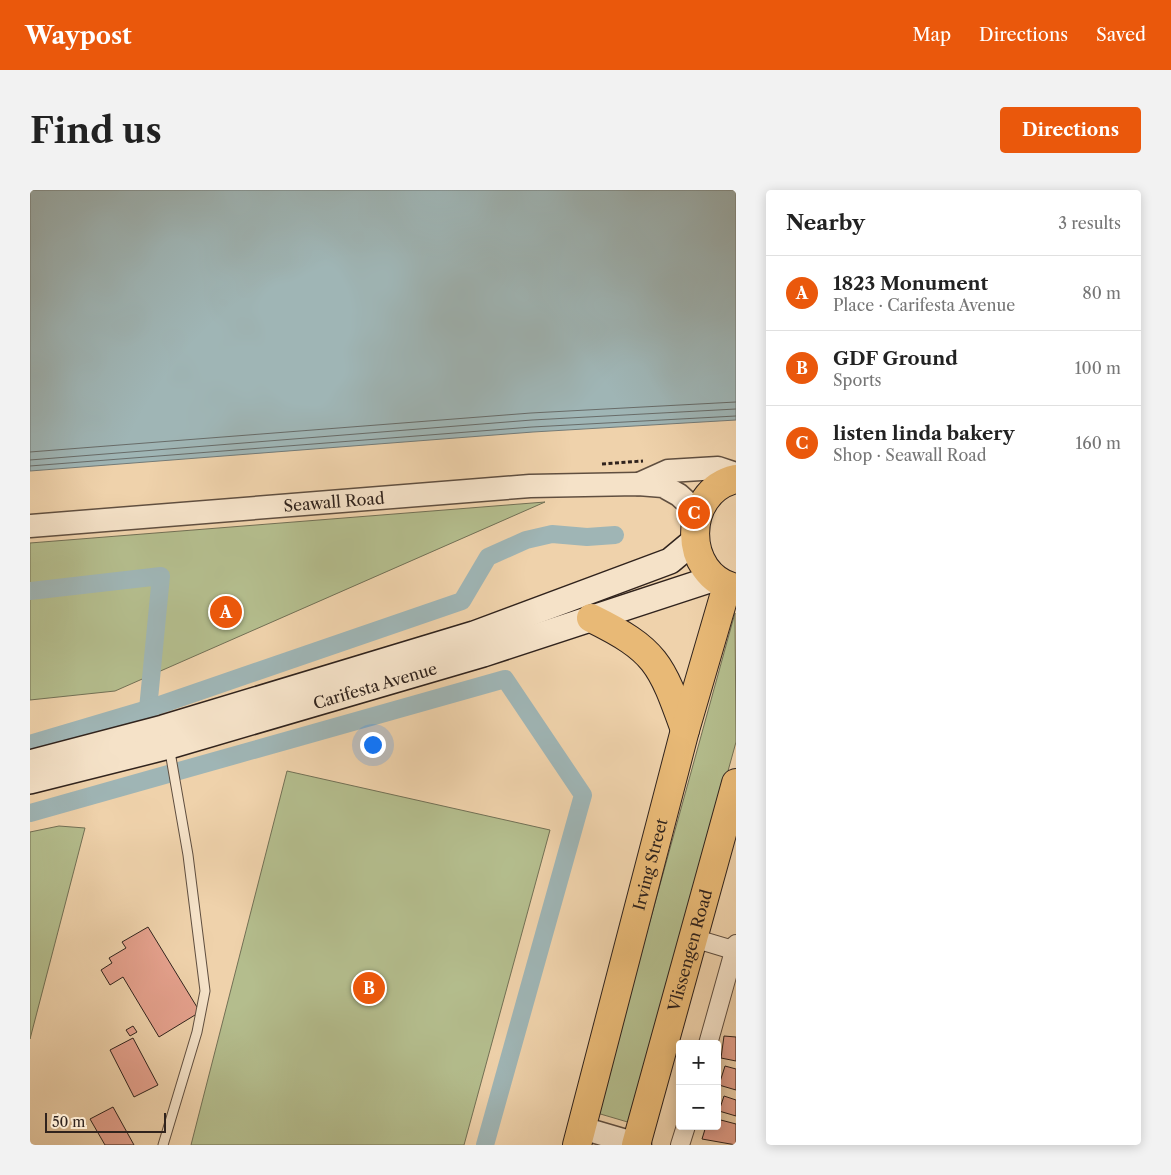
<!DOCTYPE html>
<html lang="en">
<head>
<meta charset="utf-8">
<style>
	body { margin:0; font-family:"Libre Caslon Text",serif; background:#f2f2f2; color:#222 }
	.controls { position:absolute; right:15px; bottom:15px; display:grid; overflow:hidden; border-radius:5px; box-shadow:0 2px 12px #0003 }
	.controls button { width:45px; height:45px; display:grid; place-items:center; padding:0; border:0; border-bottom:1px solid #e0e0e0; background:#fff; color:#222; font:25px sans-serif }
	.scale { position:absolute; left:15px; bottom:12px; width:121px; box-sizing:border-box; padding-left:5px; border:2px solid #30231d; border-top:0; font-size:14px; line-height:18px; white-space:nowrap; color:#30231d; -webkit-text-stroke:4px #f5e2c8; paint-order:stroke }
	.you { position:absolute; left:342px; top:554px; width:18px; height:18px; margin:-12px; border:4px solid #fff; border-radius:50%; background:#1a73e8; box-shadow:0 0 0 8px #1a73e833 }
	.badge { display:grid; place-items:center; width:32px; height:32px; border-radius:50%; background:#ea580c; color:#fff; font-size:16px; font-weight:700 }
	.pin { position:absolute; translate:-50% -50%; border:2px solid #fff; box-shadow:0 1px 5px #0006 }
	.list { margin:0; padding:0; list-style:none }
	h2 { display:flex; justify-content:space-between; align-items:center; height:65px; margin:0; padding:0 20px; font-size:21px }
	h2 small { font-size:16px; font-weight:400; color:#767676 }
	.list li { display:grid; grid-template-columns:32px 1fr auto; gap:15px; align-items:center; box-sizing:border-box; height:75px; padding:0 20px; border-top:1px solid #e0e0e0 }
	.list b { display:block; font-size:19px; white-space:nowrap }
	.list p { margin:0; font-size:16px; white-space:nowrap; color:#767676 }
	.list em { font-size:16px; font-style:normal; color:#767676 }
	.map { position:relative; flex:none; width:706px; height:955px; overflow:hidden; border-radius:5px }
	header { display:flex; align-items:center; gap:30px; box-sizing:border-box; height:70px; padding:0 25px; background:#ea580c; color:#fff }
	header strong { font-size:24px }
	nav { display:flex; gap:28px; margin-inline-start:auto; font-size:18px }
	.intro { display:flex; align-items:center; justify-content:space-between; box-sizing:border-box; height:120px; padding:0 30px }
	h1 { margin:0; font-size:35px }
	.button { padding:12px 22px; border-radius:5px; background:#ea580c; color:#fff; font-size:18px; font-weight:700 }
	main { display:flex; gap:30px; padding:0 30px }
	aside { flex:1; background:#fff; border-radius:5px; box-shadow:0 2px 12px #0003 }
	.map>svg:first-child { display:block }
</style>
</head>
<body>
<header>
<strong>Waypost</strong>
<nav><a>Map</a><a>Directions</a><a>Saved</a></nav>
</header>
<div class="intro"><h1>Find us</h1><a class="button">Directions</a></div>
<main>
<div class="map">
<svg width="706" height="955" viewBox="0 0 706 955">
	<rect width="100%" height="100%" fill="#efd2ab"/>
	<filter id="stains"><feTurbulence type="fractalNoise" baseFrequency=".004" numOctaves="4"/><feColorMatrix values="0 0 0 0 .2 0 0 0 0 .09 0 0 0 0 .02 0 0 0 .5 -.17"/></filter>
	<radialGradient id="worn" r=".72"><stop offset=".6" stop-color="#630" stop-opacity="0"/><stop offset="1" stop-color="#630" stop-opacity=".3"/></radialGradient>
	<g fill="#b4bd8d" stroke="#727055">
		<polygon points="515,312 85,501 0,510 0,353"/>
		<polygon points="705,423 706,552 601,933 567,923"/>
		<polygon points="257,581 520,640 434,955 161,955"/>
		<polygon points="29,636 55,638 0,849 0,642"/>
	</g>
	<polygon fill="#9fb5b5" stroke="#737b78" points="0,0 706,0 706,230 503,242 0,281"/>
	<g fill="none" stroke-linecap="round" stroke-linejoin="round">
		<g stroke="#686c69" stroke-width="1">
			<polyline points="0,262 501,223 706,212"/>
			<polyline points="0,270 502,230 706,219"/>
			<polyline points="0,276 502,237 706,226"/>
		</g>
		<g stroke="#9fb5b5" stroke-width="18">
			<polyline points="0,401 131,386 118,519"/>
			<polyline points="0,554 118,519 432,411 458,367 496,350 522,344 557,347 585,345"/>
			<polyline points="0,623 475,489 553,605 455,955"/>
		</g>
	</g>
	<g fill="#e5a18d" stroke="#30231d">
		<polygon points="118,737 170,822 129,847 93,787 80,795 71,780 82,773 79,768 96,758 92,752"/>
		<polygon points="103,836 107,842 100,846 96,840"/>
		<polygon points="694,846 706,847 706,871 691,868"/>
		<polygon points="103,848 128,895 104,907 80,860"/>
		<polygon points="695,876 706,879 706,900 689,895"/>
		<polygon points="694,906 706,910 706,926 689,921"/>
		<polygon points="83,917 104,955 75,955 60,929"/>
		<polygon points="687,929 706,934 706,955 672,949 676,936 687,936"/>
	</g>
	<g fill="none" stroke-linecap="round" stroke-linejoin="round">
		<g stroke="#604f40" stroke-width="11">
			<polyline id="service" points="133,955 167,842 175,801 158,665 139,556"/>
		</g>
		<g stroke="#604f40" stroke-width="20">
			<g id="minor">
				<polyline points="663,748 706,761"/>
				<polyline points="678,854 706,754"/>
				<polyline points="650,955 656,936"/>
			</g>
		</g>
		<g stroke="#604f40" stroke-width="25">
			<g id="tertiary">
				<polyline points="609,294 638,281 688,278 706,284"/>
				<path id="s1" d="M0 336 500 296 608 294 633 296 649 305 661 316 665 329"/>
				<polyline points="552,938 610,955"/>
			</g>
		</g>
		<g stroke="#30231d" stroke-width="28">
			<g id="secondary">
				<polyline points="0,573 133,538 444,444 640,371 664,351"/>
				<path id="s2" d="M0 591 139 556 453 464 685 388"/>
			</g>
		</g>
		<g stroke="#30231d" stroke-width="30">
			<g id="primary">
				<path d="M706 289C652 301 651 386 706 398"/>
				<path d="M561 428C626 460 631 473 655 540"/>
				<path id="s3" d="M547 955 655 540 697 396"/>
				<path id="s4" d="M606 955 706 593"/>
			</g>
		</g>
		<polyline stroke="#30231d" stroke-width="3" stroke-dasharray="4 2.5" stroke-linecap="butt" points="572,274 613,271"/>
		<use href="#service" stroke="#f5e2c8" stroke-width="9"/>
		<use href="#minor" stroke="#f5e2c8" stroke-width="18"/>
		<use href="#tertiary" stroke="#f5e2c8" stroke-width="22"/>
		<use href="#secondary" stroke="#f5e2c8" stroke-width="25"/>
		<use href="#primary" stroke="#e8b976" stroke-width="28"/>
	</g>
	<g text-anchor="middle" stroke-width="4.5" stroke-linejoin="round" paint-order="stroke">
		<g font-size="16" fill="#30231d" stroke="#f5e2c8">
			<text dy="6" stroke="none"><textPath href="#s1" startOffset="305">Seawall Road</textPath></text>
			<text dy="6" stroke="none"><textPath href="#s2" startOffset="358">Carifesta Avenue</textPath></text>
			<text dy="6" stroke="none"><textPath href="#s3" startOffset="290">Irving Street</textPath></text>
			<text dy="6" stroke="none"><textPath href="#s4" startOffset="202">Vlissengen Road</textPath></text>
		</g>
	</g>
	<rect width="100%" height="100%" filter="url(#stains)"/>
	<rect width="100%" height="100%" fill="url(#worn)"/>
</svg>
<div class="controls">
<button>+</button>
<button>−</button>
</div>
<div class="scale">50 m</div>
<div class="you"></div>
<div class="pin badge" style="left:196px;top:422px">A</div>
<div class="pin badge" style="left:339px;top:798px">B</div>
<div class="pin badge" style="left:664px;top:323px">C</div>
</div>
<aside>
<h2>Nearby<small>3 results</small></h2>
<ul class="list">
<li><span class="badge">A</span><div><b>1823 Monument</b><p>Place · Carifesta Avenue</p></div><em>80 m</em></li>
<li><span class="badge">B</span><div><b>GDF Ground</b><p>Sports</p></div><em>100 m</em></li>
<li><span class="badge">C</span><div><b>listen linda bakery</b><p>Shop · Seawall Road</p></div><em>160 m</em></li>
</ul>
</aside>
</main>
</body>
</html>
